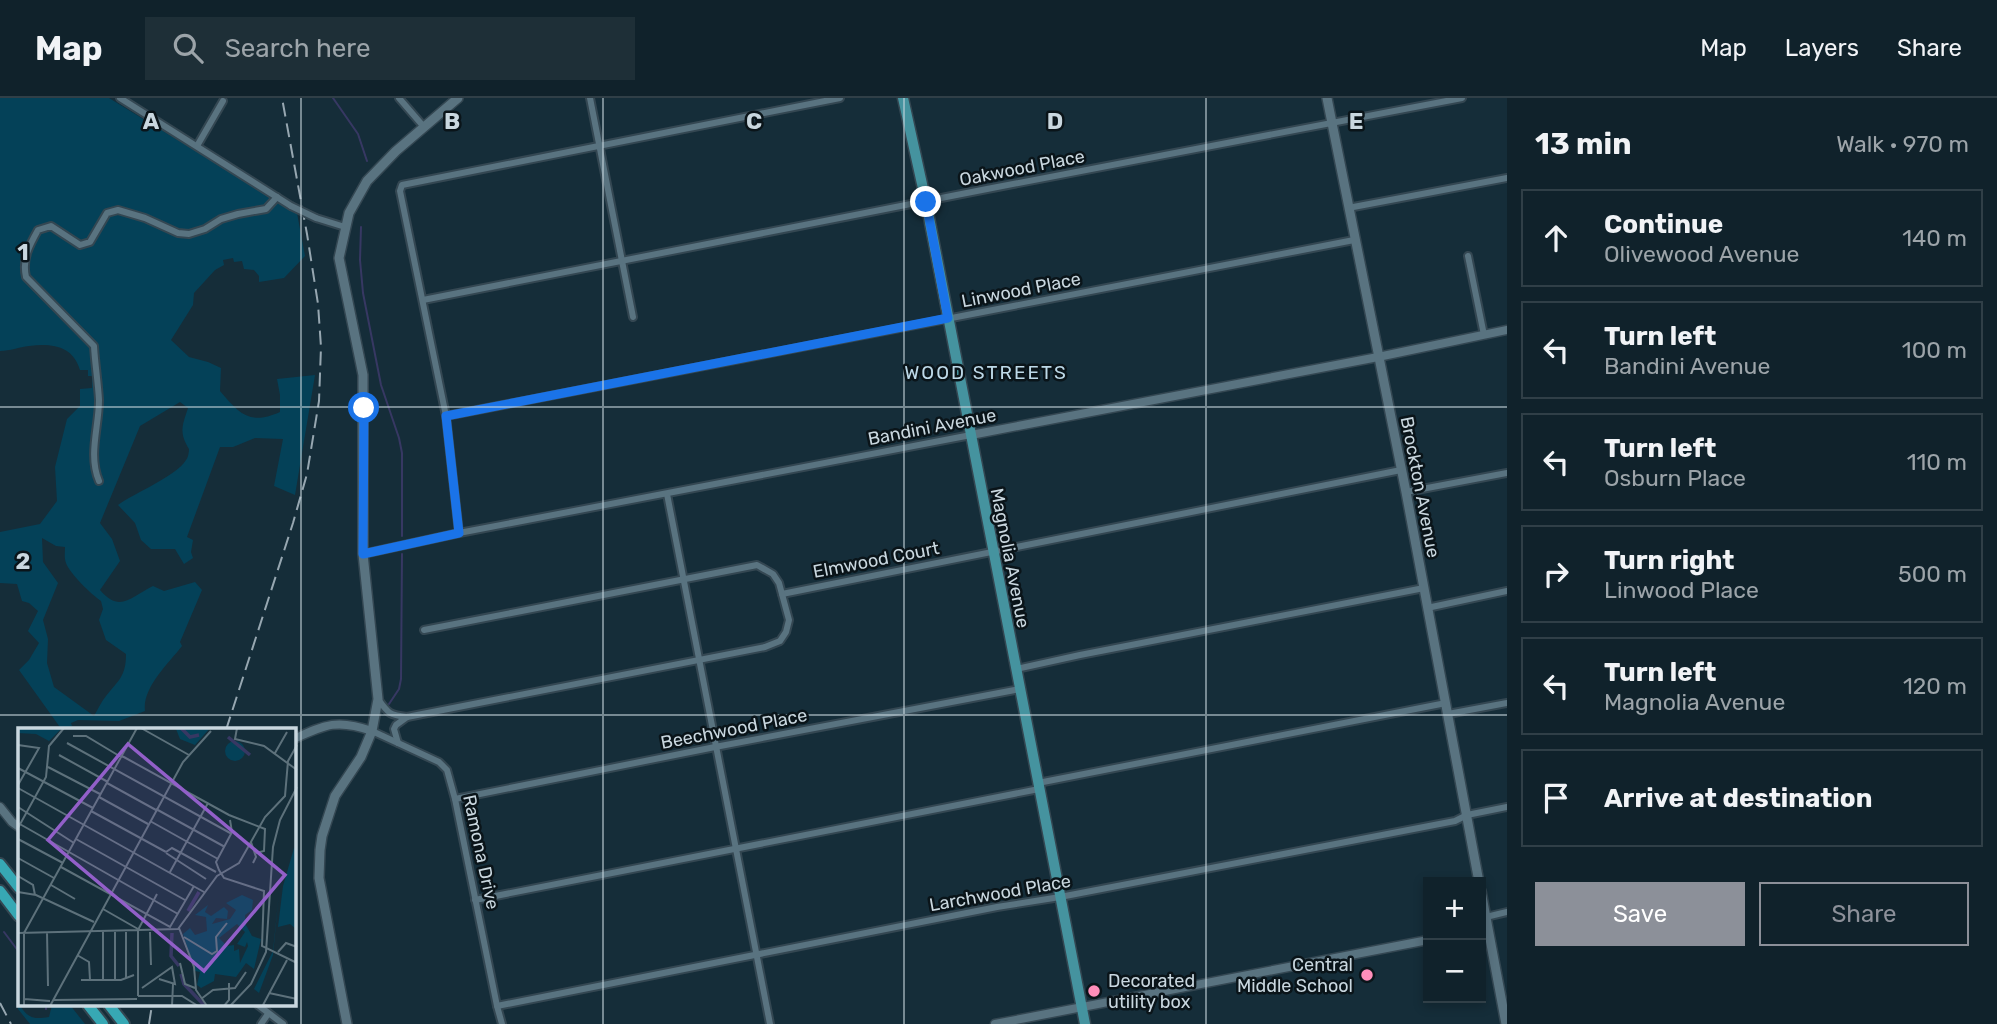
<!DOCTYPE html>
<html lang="en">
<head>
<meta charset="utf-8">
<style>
	body { margin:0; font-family:Rubik,sans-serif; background:#1e2f37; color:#f1f3f6 }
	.controls { position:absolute; right:21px; bottom:21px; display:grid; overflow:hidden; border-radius:0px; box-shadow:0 4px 10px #0003 }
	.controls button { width:63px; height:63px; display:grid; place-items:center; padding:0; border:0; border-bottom:2px solid #303f47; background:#10222b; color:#f1f3f6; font:35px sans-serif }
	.stop { position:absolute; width:21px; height:21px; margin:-16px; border:5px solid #1a73e8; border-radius:50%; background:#fff }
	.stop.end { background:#1a73e8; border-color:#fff; box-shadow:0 2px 7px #0008 }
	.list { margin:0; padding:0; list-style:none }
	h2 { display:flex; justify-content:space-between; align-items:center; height:91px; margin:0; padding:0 28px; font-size:30px }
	h2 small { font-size:23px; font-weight:400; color:#9ca4a9 }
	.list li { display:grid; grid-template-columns:46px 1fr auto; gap:21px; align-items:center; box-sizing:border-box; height:98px; margin:0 14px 14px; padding:0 14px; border:2px solid #303f47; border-radius:0px }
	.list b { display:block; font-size:26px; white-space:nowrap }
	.list p { margin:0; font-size:23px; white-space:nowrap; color:#9ca4a9 }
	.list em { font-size:23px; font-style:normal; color:#9ca4a9 }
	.actions { display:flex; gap:14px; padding:21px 28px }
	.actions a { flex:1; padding:16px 0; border:2px solid #8c9099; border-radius:0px; text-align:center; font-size:24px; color:#8c9099 }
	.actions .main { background:#8c9099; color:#fff }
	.icon { flex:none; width:38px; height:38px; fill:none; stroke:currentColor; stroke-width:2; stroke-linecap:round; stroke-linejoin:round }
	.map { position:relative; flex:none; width:1507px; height:926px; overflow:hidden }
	header { display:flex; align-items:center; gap:42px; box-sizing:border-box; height:98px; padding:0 35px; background:#10222b; border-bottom:2px solid #303f47 }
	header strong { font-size:33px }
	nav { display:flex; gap:38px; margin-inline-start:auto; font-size:24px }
	.search { width:490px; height:63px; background:#1e2f37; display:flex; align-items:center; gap:18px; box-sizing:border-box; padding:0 24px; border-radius:0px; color:#9ca4a9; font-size:26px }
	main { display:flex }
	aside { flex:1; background:#10222b }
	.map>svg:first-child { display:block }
</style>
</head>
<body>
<header>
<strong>Map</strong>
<div class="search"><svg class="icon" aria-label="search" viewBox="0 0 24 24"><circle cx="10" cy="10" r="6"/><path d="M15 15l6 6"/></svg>Search here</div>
<nav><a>Map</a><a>Layers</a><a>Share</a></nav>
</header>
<main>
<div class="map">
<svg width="1507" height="926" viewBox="0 0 1507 926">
	<rect width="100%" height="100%" fill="#152d39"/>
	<g fill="#044158" fill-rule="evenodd">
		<path d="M0 0H109L297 115 305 158 284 180 259 184V178L254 172 244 171 242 163 234 164 233 160 223 162 224 167 215 172 194 195 193 207 171 242 189 259 208 264 221 270 220 293C239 315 249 328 280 314V297L277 281 315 277 295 397 274 388 283 341 255 340 233 349H220L187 439 193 442 191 454 193 460 184 466 175 451H151L141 442 135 425 118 407C134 395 177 378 186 362 188 360 189 354 189 351 179 335 182 328 188 310L180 304 140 328 100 425 112 441 120 463 100 492C120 516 132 498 153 488L164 493 195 484 202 492 180 544 182 548C168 566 142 590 145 613L119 623 78 622 71 625 72 628 62 632 19 572 29 562 39 545 28 533 38 513 29 505 22 503 17 486 0 485V434L40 426 57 403 55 369 67 321 80 308V291L92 290V278H88V272H80C73 248 52 245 29 248 19 249 10 253 0 253ZM42 440 56 448 65 449C65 454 64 460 66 465 70 476 91 496 101 503L103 511 99 522 106 542 126 556C126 578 119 582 106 598 101 604 98 611 94 618L54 589 47 565 48 541 43 522 58 485 43 464Z"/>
		<path d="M17 904C28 919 30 922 49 919L52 907H70L85 926H30L18 911Z"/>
	</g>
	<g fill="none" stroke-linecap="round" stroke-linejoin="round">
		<g stroke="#373863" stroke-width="2">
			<polyline points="333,0 358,36 367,63"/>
			<polyline points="361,129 360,162 363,195 381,287 399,340 402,355 402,438"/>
			<polyline points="389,606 399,591 401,581 402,456"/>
			<polyline points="4,834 19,854"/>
			<polyline points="46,911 46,907"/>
		</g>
		<g stroke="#344752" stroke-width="10">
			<g id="minor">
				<polyline points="120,0 291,108"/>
				<polyline points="399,0 424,29"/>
				<polyline points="590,0 633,219"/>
				<polyline points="197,48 223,3"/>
				<polyline points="1348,110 1507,80"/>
				<polyline points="316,120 345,129"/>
				<polyline points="1468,158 1484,237"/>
				<polyline points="423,202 987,91 1462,0"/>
				<polyline points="446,318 1354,142"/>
				<path d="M99 383C88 357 99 329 99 302 98 284 95 266 94 248L26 179C22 161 29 148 38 132L51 128 80 147 90 144 107 115 118 112 145 120 178 135 189 136 205 131 221 121 238 116 266 111 277 99"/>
				<polyline points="1406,394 1507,375"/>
				<polyline points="667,396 770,926"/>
				<polyline points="459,435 446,318 400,93 402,87 840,0"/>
				<polyline points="363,456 459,435 971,337"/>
				<polyline points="782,496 1401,372"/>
				<polyline points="1427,510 1507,493"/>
				<polyline points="1016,571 1080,557 1424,490"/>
				<path d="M378 601C388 615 389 617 407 619L765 549 780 543 786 534 789 522 779 485 773 476 757 467 424 532"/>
				<polyline points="1448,616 1507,605"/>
				<polyline points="372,633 439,664 447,672 455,701 497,908 502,926"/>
				<polyline points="398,645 394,631 396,627 407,619"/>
				<polyline points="1038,685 1446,605"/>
				<polyline points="455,701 715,649 1020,591"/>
				<polyline points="475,802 1039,691"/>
				<polyline points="1486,819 1507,814"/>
				<polyline points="258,907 283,926"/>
				<polyline points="497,908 997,809 1060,799 1455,723 1467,717 1507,709"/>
				<polyline points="261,926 268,916"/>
			</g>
		</g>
		<g stroke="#344752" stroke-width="11">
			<g id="tertiary">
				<polyline points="971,337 1378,259 1507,232"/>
				<path d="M294 641C326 626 338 621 372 633"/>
				<polyline points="0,709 12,724 19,729"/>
				<polyline points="995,926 1428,842"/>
			</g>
		</g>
		<g stroke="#344752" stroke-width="12">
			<g id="secondary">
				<polyline points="1327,0 1406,394 1479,784"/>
				<polyline points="1481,793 1506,926"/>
				<polyline points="347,926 319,780 320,752 322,738 335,698 361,659 372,633 378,601 363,456 363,277 339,160 349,115 367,83 396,53 458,0"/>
			</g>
		</g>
		<g stroke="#344752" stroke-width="13">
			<polyline id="primary" points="903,0 926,104 1085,926"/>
		</g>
		<g stroke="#344752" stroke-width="14">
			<g id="motorway">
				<polyline points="0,766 19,790"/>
				<polyline points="0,793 19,818"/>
				<polyline points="88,907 103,926"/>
				<polyline points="109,907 124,926"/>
			</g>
		</g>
		<use href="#minor" stroke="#597380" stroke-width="6"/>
		<use href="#tertiary" stroke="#597380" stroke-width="8"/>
		<use href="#secondary" stroke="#597380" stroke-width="9"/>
		<use href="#primary" stroke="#45939f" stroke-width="10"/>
		<use href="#motorway" stroke="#37a8b4" stroke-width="10"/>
		<g stroke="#97a7b1" stroke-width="2" stroke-dasharray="14 7" stroke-linecap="butt">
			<polyline points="226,632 293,425 307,376 319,303 321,249 318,206 307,136 282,0"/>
			<polyline points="0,905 11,926"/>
			<polyline points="149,926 152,907"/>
		</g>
		<g stroke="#344752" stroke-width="10" stroke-linecap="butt">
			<polyline id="minor-bridge" points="291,108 316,120"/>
		</g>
		<use href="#minor-bridge" stroke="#597380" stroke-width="6"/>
	</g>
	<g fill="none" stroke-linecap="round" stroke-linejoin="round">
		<polyline stroke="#1a73e8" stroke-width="9" points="364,310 363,456 459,435 446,318 948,220 926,104"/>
	</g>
	<path fill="none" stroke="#c9d7df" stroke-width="2" stroke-opacity="0.55" d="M301 0V926M603 0V926M904 0V926M1206 0V926M0 309H1507M0 617H1507"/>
	<g fill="#ff8eba" stroke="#0a1419" stroke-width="2.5">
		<circle cx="1367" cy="877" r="7"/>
		<circle cx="1094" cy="893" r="7"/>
	</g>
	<g text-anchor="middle" stroke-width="5" stroke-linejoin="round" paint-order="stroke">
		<g font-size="18" fill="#c9d7df" stroke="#0a1419">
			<text transform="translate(1022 70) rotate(-11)" y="6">Oakwood Place</text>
			<text transform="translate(1021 192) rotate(-11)" y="6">Linwood Place</text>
			<text transform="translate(932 329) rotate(-11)" y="6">Bandini Avenue</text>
			<text transform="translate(1420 389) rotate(79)" y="6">Brockton Avenue</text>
			<text transform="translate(1010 460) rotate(79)" y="6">Magnolia Avenue</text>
			<text transform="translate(876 462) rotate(-11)" y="6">Elmwood Court</text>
			<text transform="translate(734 631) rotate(-11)" y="6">Beechwood Place</text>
			<text transform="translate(481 754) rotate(78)" y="6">Ramona Drive</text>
			<text transform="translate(1000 795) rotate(-10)" y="6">Larchwood Place</text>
		</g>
		<g font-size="18" fill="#c9d7df" stroke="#0a1419" text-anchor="end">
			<text x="1353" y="873">Central<tspan x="1353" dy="21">Middle School</tspan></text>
			<text x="1108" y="889" text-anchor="start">Decorated<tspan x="1108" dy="21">utility box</tspan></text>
		</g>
		<g font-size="19" letter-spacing="2" fill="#bdd9e8" stroke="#0a1419">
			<text x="986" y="281">WOOD STREETS</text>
		</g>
	</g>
	<g transform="translate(18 630)">
		<rect width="278" height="278" fill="#152d39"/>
		<path d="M44 0 31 13 18 6 0 5V1ZM192 0 177 17 162 11 158 1ZM207 23a10 10 0 1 1 20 0a10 10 0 1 1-20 0ZM276 120 279 121 278 201 272 196 260 199 265 158ZM261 164 255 227 241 265 236 261 255 223ZM224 167 235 172 234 182 227 187 228 197 234 208 243 211 236 241 228 235 218 249 197 246 196 253 183 260 179 257 182 244 177 243 165 206 172 200 177 207 189 203 188 189 177 187 190 177 187 184 193 188 206 179 210 183 209 191 198 190 194 196 212 191 218 182 208 175ZM219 196 227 204 219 216 227 219 229 214 230 218 222 235 221 221 216 223V217L209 218 201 210Z" fill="#044158" fill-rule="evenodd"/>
		<path fill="none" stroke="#373863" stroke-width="3.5" d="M163 0 172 9 181 7M210 9 232 27M170 183 181 164M154 205 153 228 161 238M163 246 166 256 186 277"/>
		<path fill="none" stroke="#5d717b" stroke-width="2" d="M123 0 171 27M219 0 217 11 246 18 279 42M55 8H68L103 29M49 15 214 106M0 17 21 20 0 57M257 25 269 4M41 27 90 54M104 28 211 87 247 101 246 123 238 125M30 39 82 66M0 40 75 80M89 55 138 82M0 60 186 164M81 69 130 96M0 79 56 115M138 81 207 119M73 83 148 124M212 92 214 104 198 134 201 142 206 150 246 163 244 218 279 235M132 93 200 131M0 95 160 186M0 100 28 49 31 18 46 0M0 111 45 135M58 111 167 172M233 114 238 129 235 135M148 124 154 120 198 144M148 125 188 151M0 130 36 150M43 139 152 199 176 158M152 144 190 75M0 148 15 157 17 167M33 157 57 171M0 164 18 167 76 194M85 181 120 201M161 200 176 239 178 262 189 278M29 204 30 258M97 204V252M108 204V250M132 204 133 237M0 205 160 201 199 148 221 135 247 89 267 68 270 33 279 17M166 209 194 226 199 223 198 209 209 195M260 224 268 215 279 219M59 227 71 234 72 252M162 235 167 256 177 260M63 252H103L116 247M85 252V204M124 260 154 239 157 256 141 251M251 265 279 271M120 268V202L139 166M120 268H164L180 278M6 271 32 273M183 271 195 262 217 260 228 244M36 272 119 271M6 278V205L119 0M32 278 165 34 193 3M154 278 155 256M206 278 211 272V255M212 278 233 256 248 224 255 119 262 92 279 59M250 278 245 277 269 232"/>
		<path fill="#925fc9" fill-opacity="0.15" stroke="#925fc9" stroke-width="3.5" d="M110 16 267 147 186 243 30 112Z"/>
		<rect width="278" height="278" fill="none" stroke="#c9d7df" stroke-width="3.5"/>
	</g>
	<g font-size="23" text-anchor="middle" font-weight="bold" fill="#c9d7df" stroke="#0a1419" stroke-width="5" stroke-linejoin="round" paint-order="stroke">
		<text x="151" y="31">A</text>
		<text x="452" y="31">B</text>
		<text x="754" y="31">C</text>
		<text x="1055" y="31">D</text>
		<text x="1356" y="31">E</text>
		<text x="23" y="162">1</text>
		<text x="23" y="471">2</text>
	</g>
</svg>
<div class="controls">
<button>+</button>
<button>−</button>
</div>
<div class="stop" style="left:364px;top:310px"></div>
<div class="stop end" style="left:926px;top:104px"></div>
</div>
<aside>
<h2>13 min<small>Walk · 970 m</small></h2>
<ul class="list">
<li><svg class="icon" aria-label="ahead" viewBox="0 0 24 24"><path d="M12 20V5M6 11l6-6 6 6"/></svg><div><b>Continue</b><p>Olivewood Avenue</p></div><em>140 m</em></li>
<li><svg class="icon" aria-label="left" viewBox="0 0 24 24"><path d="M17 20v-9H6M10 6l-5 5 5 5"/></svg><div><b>Turn left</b><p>Bandini Avenue</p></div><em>100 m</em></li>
<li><svg class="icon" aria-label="left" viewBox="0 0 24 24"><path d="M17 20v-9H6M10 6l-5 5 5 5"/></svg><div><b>Turn left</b><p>Osburn Place</p></div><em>110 m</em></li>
<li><svg class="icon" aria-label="right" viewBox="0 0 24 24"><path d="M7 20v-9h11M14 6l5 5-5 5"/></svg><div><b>Turn right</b><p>Linwood Place</p></div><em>500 m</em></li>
<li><svg class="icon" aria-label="left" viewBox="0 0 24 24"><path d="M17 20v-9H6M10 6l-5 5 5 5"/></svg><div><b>Turn left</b><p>Magnolia Avenue</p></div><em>120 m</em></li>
<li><svg class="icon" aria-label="arrive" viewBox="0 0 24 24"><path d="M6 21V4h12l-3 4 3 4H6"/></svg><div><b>Arrive at destination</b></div></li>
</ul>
<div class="actions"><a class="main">Save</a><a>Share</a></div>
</aside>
</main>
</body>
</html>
